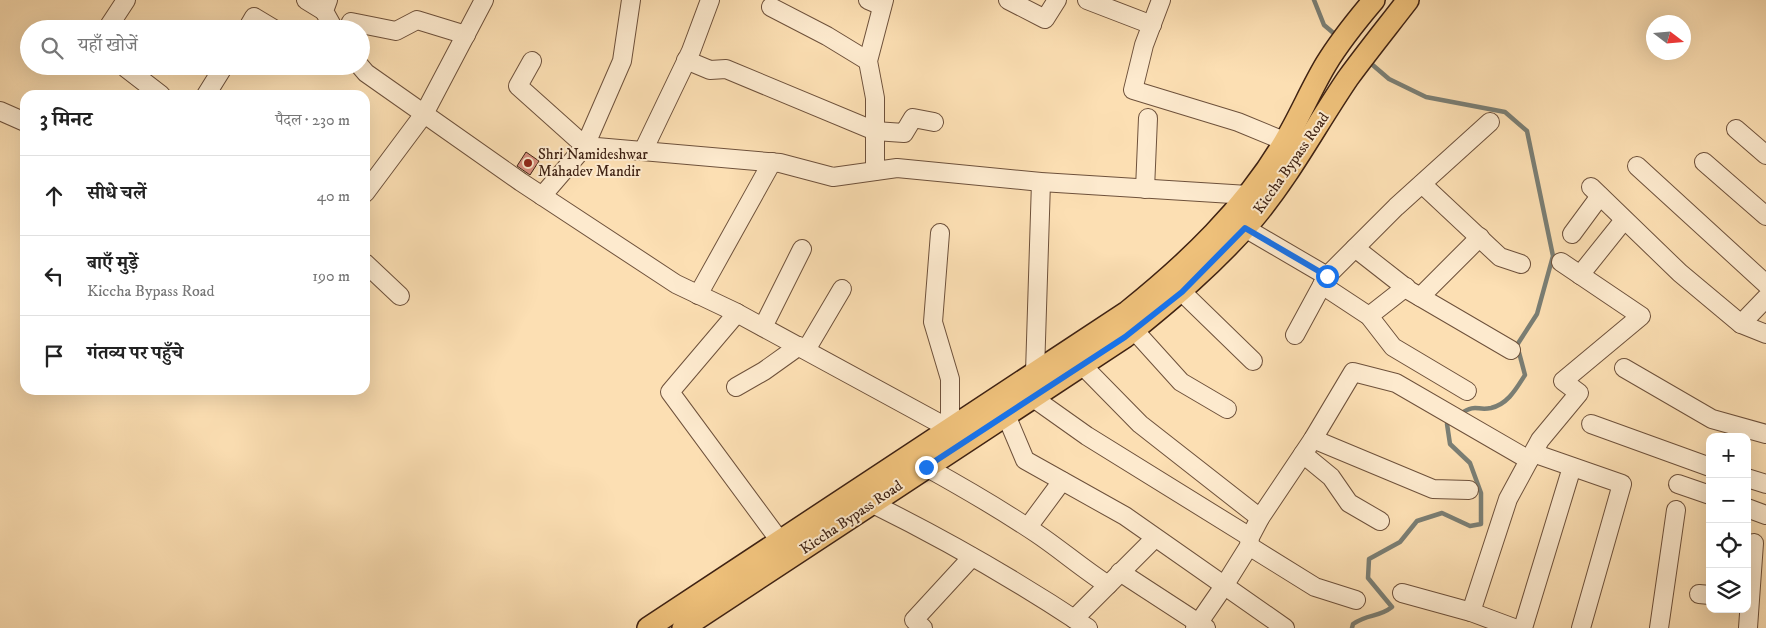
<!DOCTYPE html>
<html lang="hi">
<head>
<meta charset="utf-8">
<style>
	body { margin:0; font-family:"IM FELL DW Pica","Noto Serif Devanagari",serif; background:#f6f6f6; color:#222 }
	.controls { position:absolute; right:15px; bottom:15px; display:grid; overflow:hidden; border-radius:10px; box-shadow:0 5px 20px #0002 }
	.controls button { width:45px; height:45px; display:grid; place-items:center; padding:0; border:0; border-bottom:1px solid #e0e0e0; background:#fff; color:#222; font:25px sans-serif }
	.compass { position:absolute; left:1646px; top:15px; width:45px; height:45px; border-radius:50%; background:#fff; box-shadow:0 5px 20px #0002; rotate:106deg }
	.stop { position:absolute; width:15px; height:15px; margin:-11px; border:4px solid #1a73e8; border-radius:50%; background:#fff }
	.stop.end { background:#1a73e8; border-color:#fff; box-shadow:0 1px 5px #0008 }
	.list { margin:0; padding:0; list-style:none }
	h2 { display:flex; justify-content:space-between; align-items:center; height:65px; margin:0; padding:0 20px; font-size:21px }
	h2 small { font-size:16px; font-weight:400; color:#767676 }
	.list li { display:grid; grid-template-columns:32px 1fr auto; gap:15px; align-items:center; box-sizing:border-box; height:80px; padding:0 20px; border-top:1px solid #e0e0e0 }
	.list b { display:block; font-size:19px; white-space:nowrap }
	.list p { margin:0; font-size:16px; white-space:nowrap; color:#767676 }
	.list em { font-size:16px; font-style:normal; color:#767676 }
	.icon { flex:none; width:28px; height:28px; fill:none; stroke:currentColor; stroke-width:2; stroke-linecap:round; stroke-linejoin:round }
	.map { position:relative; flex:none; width:1766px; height:628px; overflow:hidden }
	.search { position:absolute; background:#fff; box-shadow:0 5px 20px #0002; left:20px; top:20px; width:350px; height:55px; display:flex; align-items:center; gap:12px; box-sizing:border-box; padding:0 18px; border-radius:28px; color:#767676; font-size:19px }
	.panel { position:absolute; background:#fff; box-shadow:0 5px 20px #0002; left:20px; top:90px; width:350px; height:305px; border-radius:15px }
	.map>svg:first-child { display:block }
</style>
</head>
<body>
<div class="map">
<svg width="1766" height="628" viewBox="0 0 1766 628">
	<rect width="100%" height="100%" fill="#fcdfb3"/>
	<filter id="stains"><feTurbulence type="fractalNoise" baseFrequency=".004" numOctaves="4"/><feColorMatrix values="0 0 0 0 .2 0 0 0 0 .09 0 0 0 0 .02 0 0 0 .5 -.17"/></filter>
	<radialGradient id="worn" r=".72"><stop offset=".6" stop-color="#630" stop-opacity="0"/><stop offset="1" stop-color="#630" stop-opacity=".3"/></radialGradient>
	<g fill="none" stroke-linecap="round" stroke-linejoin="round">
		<g stroke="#7a7e74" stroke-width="4.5">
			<polyline points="1314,0 1324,25 1337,36"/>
			<path d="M1368 61 1389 79 1426 97 1505 112 1527 131 1553 256 1537 314 1517 345 1525 375C1516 389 1508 404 1491 408 1476 411 1477 403 1460 414"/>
			<path d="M1352 628 1353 624C1369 613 1378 618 1392 607L1368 578 1369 559 1400 542 1417 521 1442 513 1470 526 1481 524V493L1470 463 1450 444 1447 424 1452 420"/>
		</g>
	</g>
	<polygon fill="#da9081" stroke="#3f2213" points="526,152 539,161 530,175 517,166"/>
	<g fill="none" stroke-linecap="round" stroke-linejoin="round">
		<g stroke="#6e513b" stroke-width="20">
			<g id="minor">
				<polyline points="306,0 324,11"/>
				<polyline points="328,0 324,11 334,29"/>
				<polyline points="868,0 882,6"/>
				<polyline points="1008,0 1045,19 1057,0"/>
				<polyline points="1087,0 1152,25"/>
				<polyline points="1161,0 1144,45 1133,90 1238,122 1284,141"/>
				<polyline points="771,7 827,36 868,61"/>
				<polyline points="107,29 126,0"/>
				<polyline points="247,29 254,17 274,29"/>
				<polyline points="348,29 351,22 396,31 417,20 466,35"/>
				<polyline points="686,60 710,70 726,69 875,131 904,133 913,118 934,122"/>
				<polyline points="532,61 518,86 585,146 622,61 631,0"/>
				<polyline points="360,66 366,73 521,182 676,284 735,312 950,429 950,379 933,322 940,233"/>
				<polyline points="126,68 161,95"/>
				<polyline points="206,95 224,66"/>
				<polyline points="0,111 25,122"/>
				<polyline points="1736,129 1766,155"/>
				<polyline points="643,151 691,51 710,0"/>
				<polyline points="1704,162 1766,216"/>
				<polyline points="1637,166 1766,284"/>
				<polyline points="875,171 875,98 868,61 884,0"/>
				<polyline points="1422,184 1500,257 1521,264"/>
				<polyline points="1591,187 1680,273 1741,324 1766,334"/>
				<polyline points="1145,189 1148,118"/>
				<polyline points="365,193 424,114 484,0"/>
				<polyline points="542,196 585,146 780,163 833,177 897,168 1041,182 1248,195"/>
				<polyline points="1245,228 1327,276"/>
				<polyline points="1572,234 1600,196"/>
				<polyline points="1355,248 1410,291 1511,350"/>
				<polyline points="365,263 400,296"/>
				<polyline points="1580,275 1624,220"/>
				<polyline points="1322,285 1369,316 1393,347 1467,391"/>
				<polyline points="1182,292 1253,361"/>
				<polyline points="698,295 772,162"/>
				<polyline points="1420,297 1480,237"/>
				<polyline points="737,313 670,392 780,541"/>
				<polyline points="1369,316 1406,287"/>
				<polyline points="1741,324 1766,298"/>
				<polyline points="763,327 802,249"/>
				<polyline points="1134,330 1181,382 1227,409"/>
				<polyline points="1295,335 1327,276 1396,207 1490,122"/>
				<polyline points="806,350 842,289"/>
				<polyline points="1081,364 1140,424 1260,518"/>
				<polyline points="1624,368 1712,419 1766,434"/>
				<polyline points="1035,372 1041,182"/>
				<polyline points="736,387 764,371 799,346"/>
				<polyline points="1032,397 1087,436 1250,537"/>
				<polyline points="1006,415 1025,460 1125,516 1285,628"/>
				<polyline points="1591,424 1710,467"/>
				<polyline points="1313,439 1433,489 1469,490"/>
				<polyline points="1533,453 1622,484 1581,628"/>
				<polyline points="1303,454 1331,477 1349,503 1380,521"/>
				<path d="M926 467C964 488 1000 509 1036 533 1060 549 1083 569 1108 585"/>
				<polyline points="1747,478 1766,484"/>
				<polyline points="1678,484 1710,495"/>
				<path d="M871 503C946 540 1019 582 1088 628"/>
				<polyline points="1747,508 1766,515"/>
				<polyline points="1028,527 1062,481"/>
				<polyline points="1249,546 1315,587 1356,600"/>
				<polyline points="1120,572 1206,628"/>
				<polyline points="1402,593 1471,612 1514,628"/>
				<polyline points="1699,594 1710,595"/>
				<polyline points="1471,612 1508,499 1540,440 1579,393 1563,381 1641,316 1561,262"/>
				<polyline points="1074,619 1155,538"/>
				<polyline points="923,628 914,620 972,557"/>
				<polyline points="1195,628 1224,586 1249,546 1250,537 1260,518 1313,439 1353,372 1396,383 1529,460"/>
				<polyline points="1523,628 1572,467"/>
				<polyline points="1659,628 1676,510"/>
				<polyline points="1748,628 1754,543"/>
			</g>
		</g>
		<g stroke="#3f2213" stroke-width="24">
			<g id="major">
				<path d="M648 628 1127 312C1188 263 1245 209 1285 141 1300 116 1311 89 1326 64 1340 41 1357 20 1374 0"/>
				<path d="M683 628 1125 337C1171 300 1214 264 1253 219 1290 175 1316 125 1348 78 1367 52 1388 26 1408 0"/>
			</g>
		</g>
		<use href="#minor" stroke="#fdeace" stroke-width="18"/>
		<use href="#major" stroke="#eec07a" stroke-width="21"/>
	</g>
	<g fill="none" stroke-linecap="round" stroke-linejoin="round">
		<polyline stroke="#1a73e8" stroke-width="6" points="926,467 1125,337 1182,292 1245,228 1327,276"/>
	</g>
	<circle fill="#8f2418" stroke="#fdeace" stroke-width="2" cx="528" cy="163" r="5"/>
	<g text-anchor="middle" stroke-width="4" stroke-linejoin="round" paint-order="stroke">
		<g font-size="15" fill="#3f2213" stroke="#fdeace" text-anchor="start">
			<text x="538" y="159">Shri Namideshwar<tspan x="538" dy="17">Mahadev Mandir</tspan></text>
		</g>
		<g font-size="15" fill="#3f2213" stroke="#fdeace">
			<text transform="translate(1291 163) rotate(-55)" y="5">Kiccha Bypass Road</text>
			<text transform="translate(851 517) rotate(-34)" y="5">Kiccha Bypass Road</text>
		</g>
	</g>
	<rect width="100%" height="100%" filter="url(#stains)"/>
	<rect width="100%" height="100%" fill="url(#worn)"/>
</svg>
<div class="controls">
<button>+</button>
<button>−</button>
<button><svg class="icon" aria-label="locate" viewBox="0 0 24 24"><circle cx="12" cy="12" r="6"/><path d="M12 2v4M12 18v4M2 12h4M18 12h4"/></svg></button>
<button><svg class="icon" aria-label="layers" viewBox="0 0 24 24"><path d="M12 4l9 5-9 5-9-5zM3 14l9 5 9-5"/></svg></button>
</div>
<svg class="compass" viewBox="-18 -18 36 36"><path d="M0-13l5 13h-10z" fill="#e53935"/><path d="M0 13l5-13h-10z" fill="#767676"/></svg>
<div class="stop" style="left:1327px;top:276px"></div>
<div class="stop end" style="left:926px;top:467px"></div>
<div class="search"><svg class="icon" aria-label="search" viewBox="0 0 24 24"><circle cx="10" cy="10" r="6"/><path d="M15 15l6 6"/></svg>यहाँ खोजें</div>
<section class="panel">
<h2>3 मिनट<small>पैदल · 230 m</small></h2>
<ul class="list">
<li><svg class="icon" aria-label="ahead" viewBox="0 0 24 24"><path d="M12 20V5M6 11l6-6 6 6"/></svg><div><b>सीधे चलें</b></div><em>40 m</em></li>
<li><svg class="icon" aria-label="left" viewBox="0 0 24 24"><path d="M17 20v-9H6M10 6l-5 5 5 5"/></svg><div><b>बाएँ मुड़ें</b><p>Kiccha Bypass Road</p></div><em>190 m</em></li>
<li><svg class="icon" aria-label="arrive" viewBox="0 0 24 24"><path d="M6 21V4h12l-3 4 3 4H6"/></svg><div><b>गंतव्य पर पहुँचे</b></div></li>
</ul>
</section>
</div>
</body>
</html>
